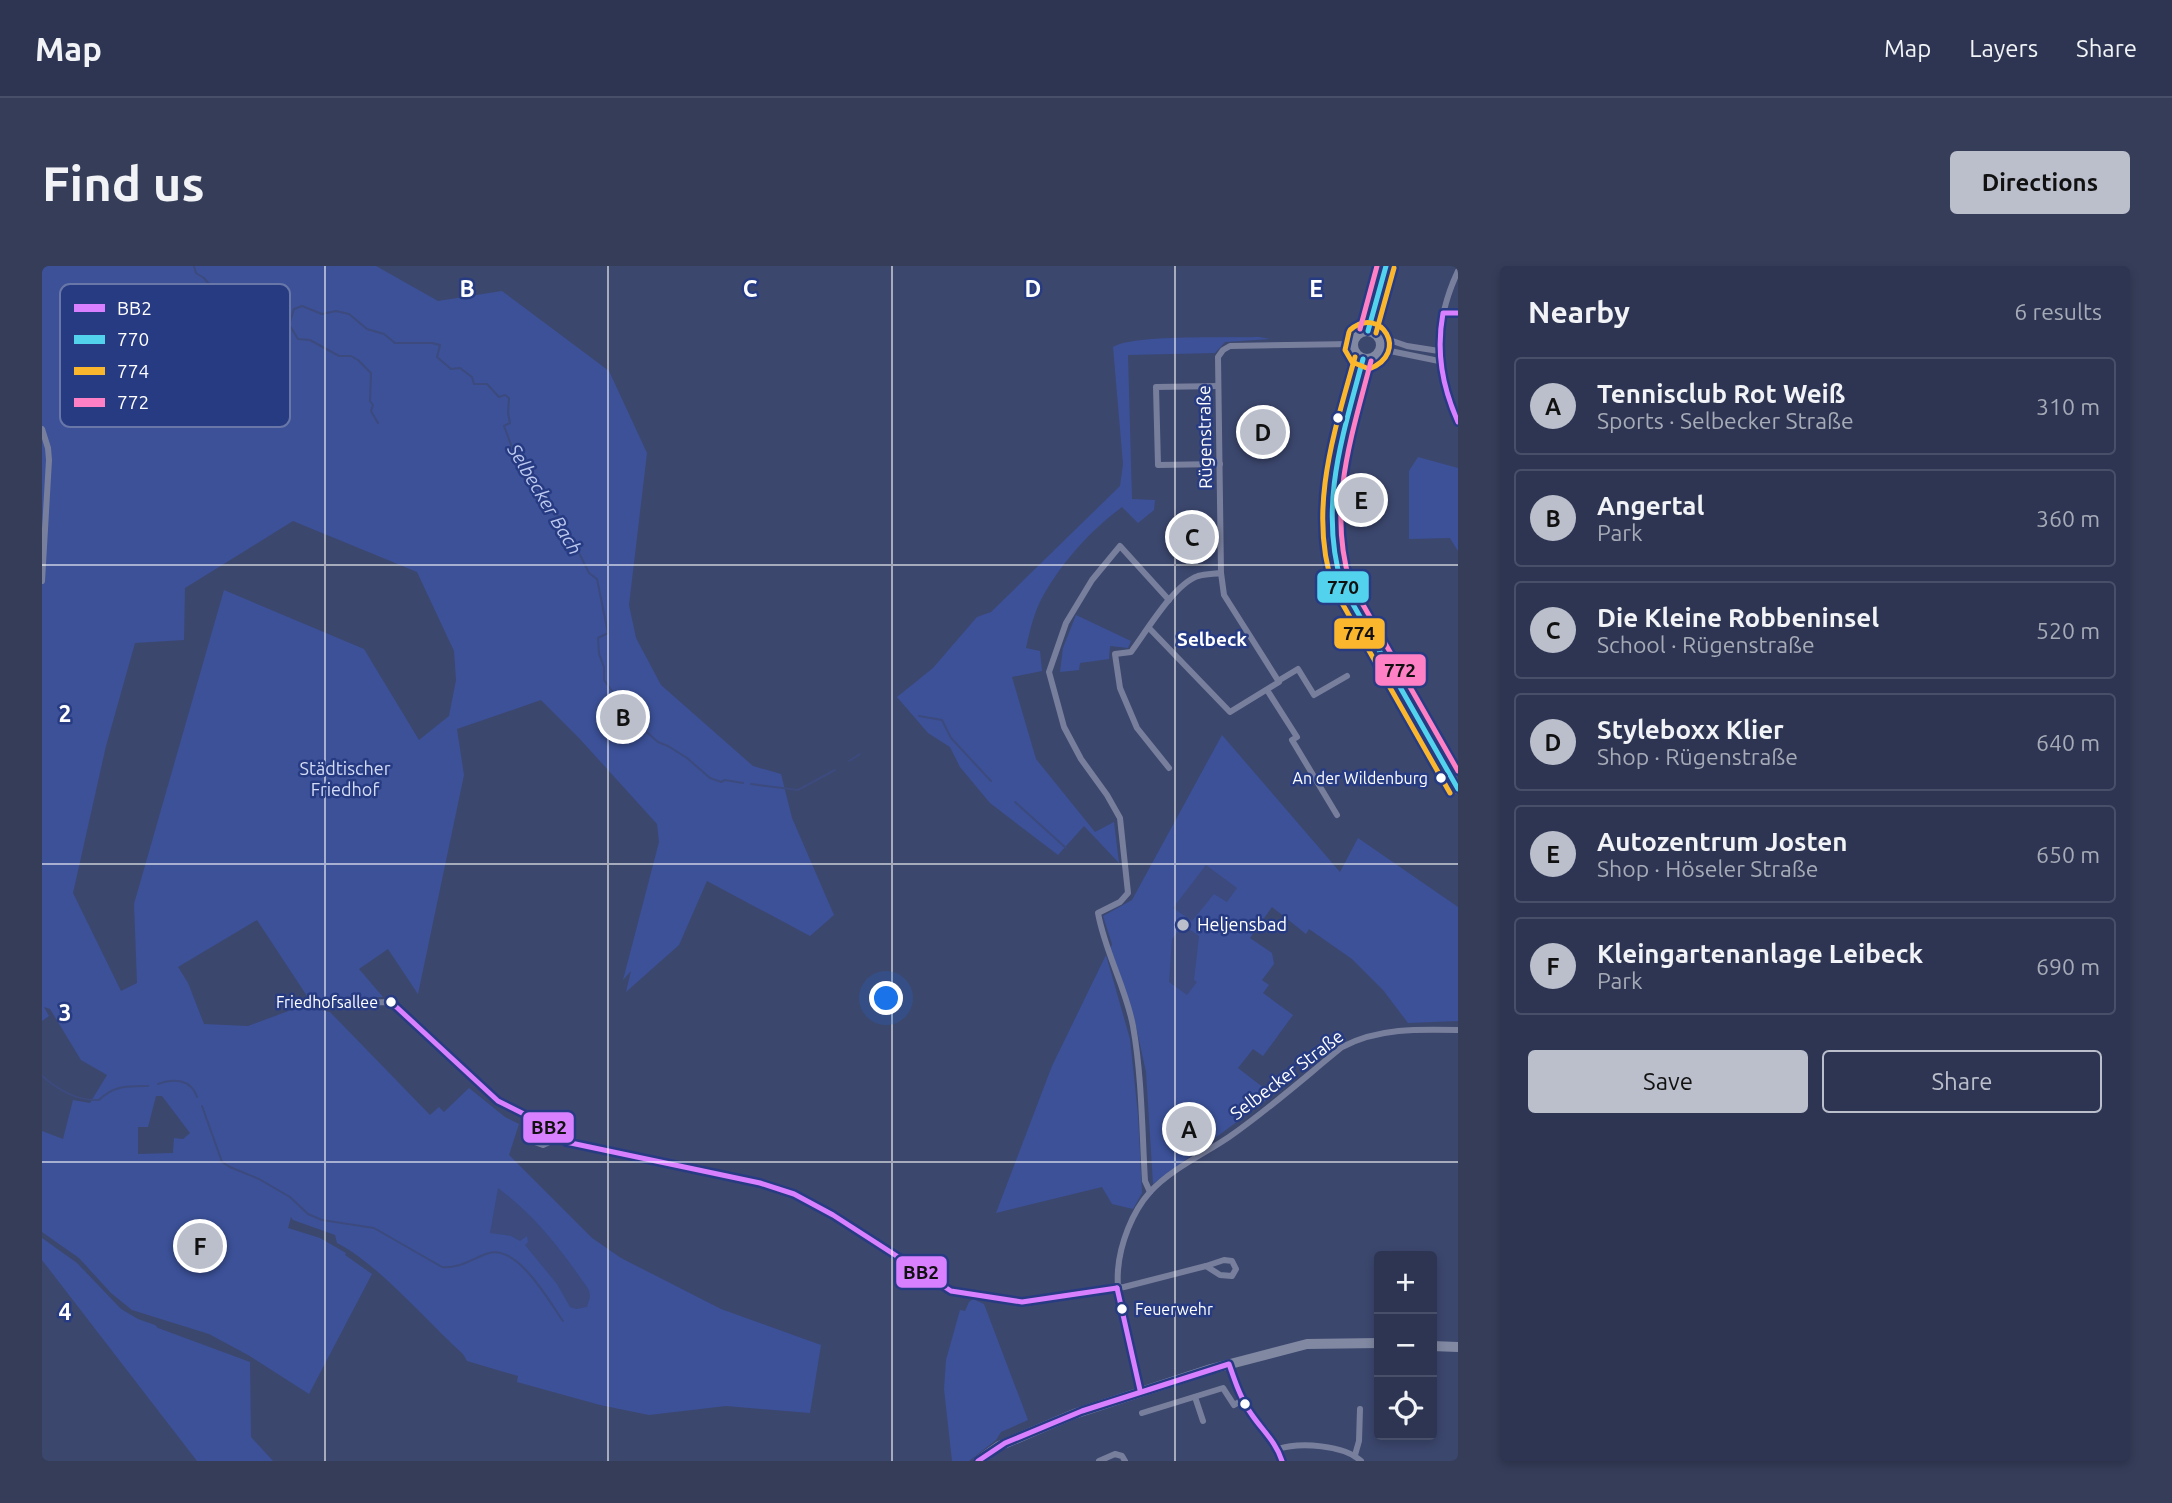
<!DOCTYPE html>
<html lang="en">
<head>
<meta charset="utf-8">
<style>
	body { margin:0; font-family:Ubuntu,sans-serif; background:#353d59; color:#f1f3f6 }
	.controls { position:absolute; right:21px; bottom:21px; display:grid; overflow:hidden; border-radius:7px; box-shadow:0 4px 10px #0003 }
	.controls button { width:63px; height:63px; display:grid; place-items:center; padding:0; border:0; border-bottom:2px solid #485069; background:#2d3552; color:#f1f3f6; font:35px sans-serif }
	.you { position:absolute; left:845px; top:733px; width:24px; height:24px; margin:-18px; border:5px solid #fff; border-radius:50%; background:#1a73e8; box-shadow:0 0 0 10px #1a73e833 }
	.badge { display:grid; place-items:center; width:46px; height:46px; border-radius:50%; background:#bbbfcc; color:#111; font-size:23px; font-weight:700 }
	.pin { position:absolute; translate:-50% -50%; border:4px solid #fff; box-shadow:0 2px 7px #0006 }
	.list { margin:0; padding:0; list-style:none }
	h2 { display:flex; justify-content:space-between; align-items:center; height:91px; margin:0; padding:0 28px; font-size:30px }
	h2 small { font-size:23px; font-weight:400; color:#a7abb8 }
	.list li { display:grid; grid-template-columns:46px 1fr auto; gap:21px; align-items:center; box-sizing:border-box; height:98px; margin:0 14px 14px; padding:0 14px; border:2px solid #485069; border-radius:7px }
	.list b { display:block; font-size:26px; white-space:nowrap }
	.list p { margin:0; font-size:23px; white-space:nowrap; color:#a7abb8 }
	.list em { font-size:23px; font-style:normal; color:#a7abb8 }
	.actions { display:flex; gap:14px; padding:21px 28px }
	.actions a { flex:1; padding:16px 0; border:2px solid #bbbfcc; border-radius:7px; text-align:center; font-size:24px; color:#bbbfcc }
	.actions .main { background:#bbbfcc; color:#111 }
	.icon { flex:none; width:38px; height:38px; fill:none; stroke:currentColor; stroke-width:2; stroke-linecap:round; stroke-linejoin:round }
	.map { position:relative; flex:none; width:1416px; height:1195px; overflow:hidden; border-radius:7px }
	header { display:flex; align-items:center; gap:42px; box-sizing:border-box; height:98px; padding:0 35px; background:#2d3552; border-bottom:2px solid #485069 }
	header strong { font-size:33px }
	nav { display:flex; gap:38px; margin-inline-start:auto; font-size:24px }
	.intro { display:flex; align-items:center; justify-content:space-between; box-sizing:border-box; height:168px; padding:0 42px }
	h1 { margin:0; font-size:49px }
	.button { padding:18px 32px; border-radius:7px; background:#bbbfcc; color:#111; font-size:24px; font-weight:700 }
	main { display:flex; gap:42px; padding:0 42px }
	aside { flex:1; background:#2d3552; border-radius:7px; box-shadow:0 4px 10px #0003 }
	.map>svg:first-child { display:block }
</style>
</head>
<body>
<header>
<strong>Map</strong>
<nav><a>Map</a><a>Layers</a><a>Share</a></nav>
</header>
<div class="intro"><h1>Find us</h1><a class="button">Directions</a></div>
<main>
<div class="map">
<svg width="1416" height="1195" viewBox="0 0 1416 1195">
	<rect width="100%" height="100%" fill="#3c476e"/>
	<g fill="#3c5198" fill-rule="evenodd">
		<path d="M0 0H334L396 35 460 25 567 105 605 187 587 339 594 372 619 419 711 500 739 508 750 552 792 649 768 670 665 615 637 679 584 726 589 705 581 714 617 576 615 558 537 472 499 434 415 463 422 509 376 728 346 683 317 703 341 731 274 734 265 730 215 654 136 701 146 717 162 758 206 760 260 740 288 746 388 849 397 841 402 846 427 822 432 826 463 851 477 858 467 889 550 972 579 992 679 1043 779 1079 768 1147 684 1140 607 1149 558 1139 475 1116 476 1110 425 1095 421 1088C384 1055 338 999 295 977L293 969 251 954 249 951 246 962 278 972 304 987 303 989 330 1008 267 1128 206 1089 167 1068 90 1044 69 1027 37 992 0 966V865L21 873 31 834 48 837 65 809 39 794 8 743 2 741 7 750 0 755ZM251 255 375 306 412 385 414 414 407 450 377 474 322 383 182 324 92 638 95 717 79 725 31 627 64 480 93 377 142 374 143 322ZM114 830H120L148 867 141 873 132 872 131 887 96 888V861H106Z"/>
		<path d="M1217 71 1228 73 1183 76 1173 87 1086 89 1090 233 1113 234 1112 244 1096 257 1080 241C1049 264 1020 296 1001 330 992 346 988 364 984 382L998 385 1000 405 970 411 994 493 1053 566 1072 556 1077 597 1042 560 1016 589 948 537 918 501 908 481 886 467 855 431 891 402 935 351 949 346 1078 220 1081 198 1071 81C1091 68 1189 72 1217 71Z"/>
		<polygon points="1376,191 1416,202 1416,285 1408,272 1367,273 1367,205"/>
		<polygon points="1034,349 1089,375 1086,382 1068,380 1067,393 1038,397 1037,404 1018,406 1021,382"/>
		<polygon points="1180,469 1298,606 1316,572 1416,641 1416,755 1366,757 1341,724 1310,693 1267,663 1264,668 1230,641 1208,672 1230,687 1232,698 1220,714 1227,719 1221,727 1251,749 1221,790 1211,783 1196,802 1231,829 1111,918 1104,806 1092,751 1068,685 1070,678 1061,650 1090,634"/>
		<polygon points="1064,689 1088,773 1096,849 1100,927 1091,943 1070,938 1060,921 954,947 1010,800"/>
		<polygon points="0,972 35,997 79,1043 96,1053 113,1059 116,1062 208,1096 209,1171 231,1195 155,1195 0,994"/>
		<polygon points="931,1033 942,1038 986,1154 959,1166 954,1174 927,1195 910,1195 902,1123 904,1094 918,1044 923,1045 927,1036"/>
	</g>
	<g fill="#3c4a7d">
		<polygon points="1164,599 1195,622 1185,636 1172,628 1150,655 1131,642"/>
		<polygon points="1141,659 1157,670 1152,714 1155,716 1145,729 1127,716 1130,673"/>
		<path d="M456 922C494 950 520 985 547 1024L548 1031 545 1041 534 1043 528 1041 515 1018 483 979 486 976 485 970 478 975 469 970 448 967Z"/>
	</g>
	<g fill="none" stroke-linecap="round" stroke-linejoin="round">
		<g stroke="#3c4a7d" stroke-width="2">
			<polyline points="152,0 154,7 162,12 173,25 197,32 208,48 228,53 233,59 247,59 252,43 260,40 280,48 294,45 307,48 325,63 342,68 353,77 390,77 398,79 395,91 409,103 418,102 430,111 432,118 445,118 457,131 463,129 467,132 466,147 468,157 462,160 471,184 485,200 492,217 501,225 531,275 547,307 555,313 566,367 556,372 557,388 562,401 562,414 592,455 616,476 626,480 645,492 668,512 679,516 683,514 701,517"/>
			<polyline points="248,60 256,73 268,74 297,90 309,90 316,94 329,107 328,135 331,139 329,145 336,157"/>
			<polyline points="877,450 900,454 909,472 949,515"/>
			<polyline points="807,495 818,488"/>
			<polyline points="709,518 756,524 793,504"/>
			<polyline points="973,536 1024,582"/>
			<path d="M0 810C17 824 34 835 57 834 72 819 86 820 106 820"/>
			<path d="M116 818C132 812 149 813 155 831"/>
			<path d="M160 840 180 896 188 901 217 913 248 931 266 948 280 954 332 962 400 1001C418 1003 431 992 447 987 476 979 507 1035 521 1055"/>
		</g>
		<g stroke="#787f9c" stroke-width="6">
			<path d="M1416 5C1392 56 1391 105 1416 156"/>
			<polyline points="1401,47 1416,47"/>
			<polyline points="1336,70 1365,80 1397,85"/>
			<polyline points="1337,88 1348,85 1397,95"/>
			<polyline points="1176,120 1114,121 1116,199 1178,198"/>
			<polyline points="0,163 6,182 7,194 0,315"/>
			<polyline points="1107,362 1188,446 1237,416 1182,329 1179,307 1176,91 1181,84 1188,80 1311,78"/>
			<polyline points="1236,415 1256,403 1272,429 1305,410"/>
			<polyline points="1225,424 1255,471 1250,474 1295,549"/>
			<path d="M1127 502 1095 462 1078 422 1073 388 1089 386C1104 366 1132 318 1156 310 1163 308 1172 308 1179 307"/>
			<path d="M278 738 349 736 456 835C471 846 487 849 502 858 511 863 515 872 524 876L718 917 752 928 791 949 909 1025 937 1028 963 1035 980 1036 1082 1021 1164 1000"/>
			<polyline points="491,853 485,864 490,875 501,879 516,872"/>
			<path d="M1108 926 1103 915C1100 864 1100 811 1091 760 1084 722 1063 686 1056 647L1078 636 1086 627 1078 552 1065 529 1039 493 1022 461 1007 406 1024 357 1050 314 1078 280 1127 334"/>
			<polygon points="1182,994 1190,995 1194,1003 1190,1010 1178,1009 1164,1000"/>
			<polyline points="1187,1098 1195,1121 1210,1149 1224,1164 1236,1183 1240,1195"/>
			<path d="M1098 1124C1091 1084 1073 1046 1076 1004 1078 978 1090 946 1108 926 1129 903 1162 888 1187 871 1226 844 1263 811 1300 781 1336 762 1376 763 1416 764"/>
			<polyline points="1153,1131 1161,1155"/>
			<polyline points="1100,1147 1181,1122 1192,1139 1202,1133"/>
			<path d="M1236 1183C1258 1176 1302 1179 1319 1195"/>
			<polyline points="1313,1189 1317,1175 1318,1143"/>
			<polyline points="1057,1195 1073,1188 1080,1190 1083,1195"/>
		</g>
		<g stroke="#8088a2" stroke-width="10">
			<circle cx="1325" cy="79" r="14"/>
			<polyline points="1326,65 1344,0"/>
			<path d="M1321 93C1304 161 1271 251 1300 319L1416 523"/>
			<polyline points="1390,1080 1416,1081"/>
			<polyline points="936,1195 957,1180 1032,1148 1169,1103 1265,1078 1337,1077"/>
		</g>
		<g stroke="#273b83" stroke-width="10">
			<g id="bus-1">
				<path d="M1416 47H1401C1394 86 1400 120 1416 156"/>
				<polyline points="349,736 456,835 502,858 524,876 718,917 752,928 791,949 909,1025 980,1036 1075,1022"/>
				<polyline points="1075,1022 1098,1124"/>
				<path d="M936 1195 963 1177 1040 1145 1187 1098C1193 1115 1199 1134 1210 1149 1221 1165 1234 1176 1240 1195"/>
			</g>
		</g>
		<g stroke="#273b83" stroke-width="10">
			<g id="bus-2">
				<polyline points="1326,65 1344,0"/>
				<path d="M1321 93C1301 169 1276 240 1300 319L1416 523"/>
			</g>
		</g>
		<g stroke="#273b83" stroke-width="10">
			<g id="bus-3">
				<path d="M1307 66 1303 84 1310 96 1327 103C1369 87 1338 38 1308 64"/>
				<polyline points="1334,67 1352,2"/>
				<path d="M1313 91C1292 167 1265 246 1292 323L1408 527"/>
			</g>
		</g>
		<g stroke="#273b83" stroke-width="10">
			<g id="bus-4">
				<polyline points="1318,63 1335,0"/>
				<path d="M1329 95C1310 169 1285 240 1308 316L1416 505"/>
			</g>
		</g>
		<use href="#bus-1" stroke="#d880ff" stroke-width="5"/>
		<use href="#bus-2" stroke="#53d2ee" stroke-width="5"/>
		<use href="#bus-3" stroke="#fab62d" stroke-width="5"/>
		<use href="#bus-4" stroke="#ff80c5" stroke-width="5"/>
	</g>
	<path fill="none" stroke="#fff" stroke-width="2" stroke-opacity="0.55" d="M283 0V1195M566 0V1195M850 0V1195M1133 0V1195M0 299H1416M0 598H1416M0 896H1416"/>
	<g fill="#fff" stroke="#273b83" stroke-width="2.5">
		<circle cx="1296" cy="152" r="6"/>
		<circle cx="1399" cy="512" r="6"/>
		<circle cx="349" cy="736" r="6"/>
		<circle cx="1080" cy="1043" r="6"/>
		<circle cx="1203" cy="1138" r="6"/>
	</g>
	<circle fill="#bbbfcc" stroke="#273b83" stroke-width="2.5" cx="1141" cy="659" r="7"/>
	<g text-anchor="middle" stroke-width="5" stroke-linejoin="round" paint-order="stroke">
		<g font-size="16" fill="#fff" stroke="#273b83" text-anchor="end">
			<text x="1386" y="518">An der Wildenburg</text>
			<text x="336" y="742">Friedhofsallee</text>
			<text x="1093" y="1049" text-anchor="start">Feuerwehr</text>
		</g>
		<g font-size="18" fill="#fff" stroke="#273b83">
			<text transform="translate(1163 171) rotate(-91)" y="6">Rügenstraße</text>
			<text transform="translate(1245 809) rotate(-37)" y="6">Selbecker Straße</text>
		</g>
		<g font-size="18" fill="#d4dcf5" stroke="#273b83">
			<text x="303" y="509">Städtischer<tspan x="303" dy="21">Friedhof</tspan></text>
		</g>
		<g font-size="18" fill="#fff" stroke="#273b83" text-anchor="start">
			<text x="1155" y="665">Heljensbad</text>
		</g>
		<g font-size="19" font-style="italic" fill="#bcc8ee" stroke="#273b83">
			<text transform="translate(503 233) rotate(59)" y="7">Selbecker Bach</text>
		</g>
		<g font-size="19" font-weight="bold" fill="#fff" stroke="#273b83">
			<text x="1170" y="380">Selbeck</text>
		</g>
	</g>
	<rect x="18" y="18" width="230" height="143" rx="10" fill="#273b83" stroke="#6876a8" stroke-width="2"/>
	<rect x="32" y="38" width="31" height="8" fill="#d880ff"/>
	<rect x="32" y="69" width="31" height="9" fill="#53d2ee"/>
	<rect x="32" y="101" width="31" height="8" fill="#fab62d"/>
	<rect x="32" y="132" width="31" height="9" fill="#ff80c5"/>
	<g font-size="19" fill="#fff">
		<text x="75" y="49">BB2</text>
		<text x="75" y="80">770</text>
		<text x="75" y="112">774</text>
		<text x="75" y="143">772</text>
	</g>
	<g font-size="23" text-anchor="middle" font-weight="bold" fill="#fff" stroke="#273b83" stroke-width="5" stroke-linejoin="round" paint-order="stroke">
		<text x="425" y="31">B</text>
		<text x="708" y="31">C</text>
		<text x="991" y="31">D</text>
		<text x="1274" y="31">E</text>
		<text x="23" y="456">2</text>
		<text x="23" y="755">3</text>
		<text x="23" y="1054">4</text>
	</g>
	<g stroke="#273b83" stroke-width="2.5">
		<rect x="1274" y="304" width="54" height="34" rx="7" fill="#53d2ee"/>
		<rect x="1291" y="351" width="53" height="33" rx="7" fill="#fab62d"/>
		<rect x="1332" y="387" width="53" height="34" rx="7" fill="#ff80c5"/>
		<rect x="480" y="845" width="53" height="33" rx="7" fill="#d880ff"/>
		<rect x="853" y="989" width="53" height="34" rx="7" fill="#d880ff"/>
	</g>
	<g font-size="19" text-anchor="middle" font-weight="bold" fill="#111">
		<text x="1301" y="328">770</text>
		<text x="1317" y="374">774</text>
		<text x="1358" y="411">772</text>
		<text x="507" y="868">BB2</text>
		<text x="879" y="1013">BB2</text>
	</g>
</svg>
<div class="controls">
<button>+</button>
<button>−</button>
<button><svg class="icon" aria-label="locate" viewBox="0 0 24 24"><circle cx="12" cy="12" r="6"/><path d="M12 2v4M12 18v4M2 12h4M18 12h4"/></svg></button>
</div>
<div class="you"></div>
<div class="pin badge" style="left:1147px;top:863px">A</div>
<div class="pin badge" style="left:581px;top:451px">B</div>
<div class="pin badge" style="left:1150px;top:271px">C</div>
<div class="pin badge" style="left:1221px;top:166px">D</div>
<div class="pin badge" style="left:1319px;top:234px">E</div>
<div class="pin badge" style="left:158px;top:980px">F</div>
</div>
<aside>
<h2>Nearby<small>6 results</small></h2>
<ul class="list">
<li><span class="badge">A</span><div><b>Tennisclub Rot Weiß</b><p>Sports · Selbecker Straße</p></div><em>310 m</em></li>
<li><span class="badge">B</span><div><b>Angertal</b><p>Park</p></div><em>360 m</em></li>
<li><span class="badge">C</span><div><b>Die Kleine Robbeninsel</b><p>School · Rügenstraße</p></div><em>520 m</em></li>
<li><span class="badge">D</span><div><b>Styleboxx Klier</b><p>Shop · Rügenstraße</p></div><em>640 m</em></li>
<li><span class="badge">E</span><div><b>Autozentrum Josten</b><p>Shop · Höseler Straße</p></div><em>650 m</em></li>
<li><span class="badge">F</span><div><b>Kleingartenanlage Leibeck</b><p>Park</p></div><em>690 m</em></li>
</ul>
<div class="actions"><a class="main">Save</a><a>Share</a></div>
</aside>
</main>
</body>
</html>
